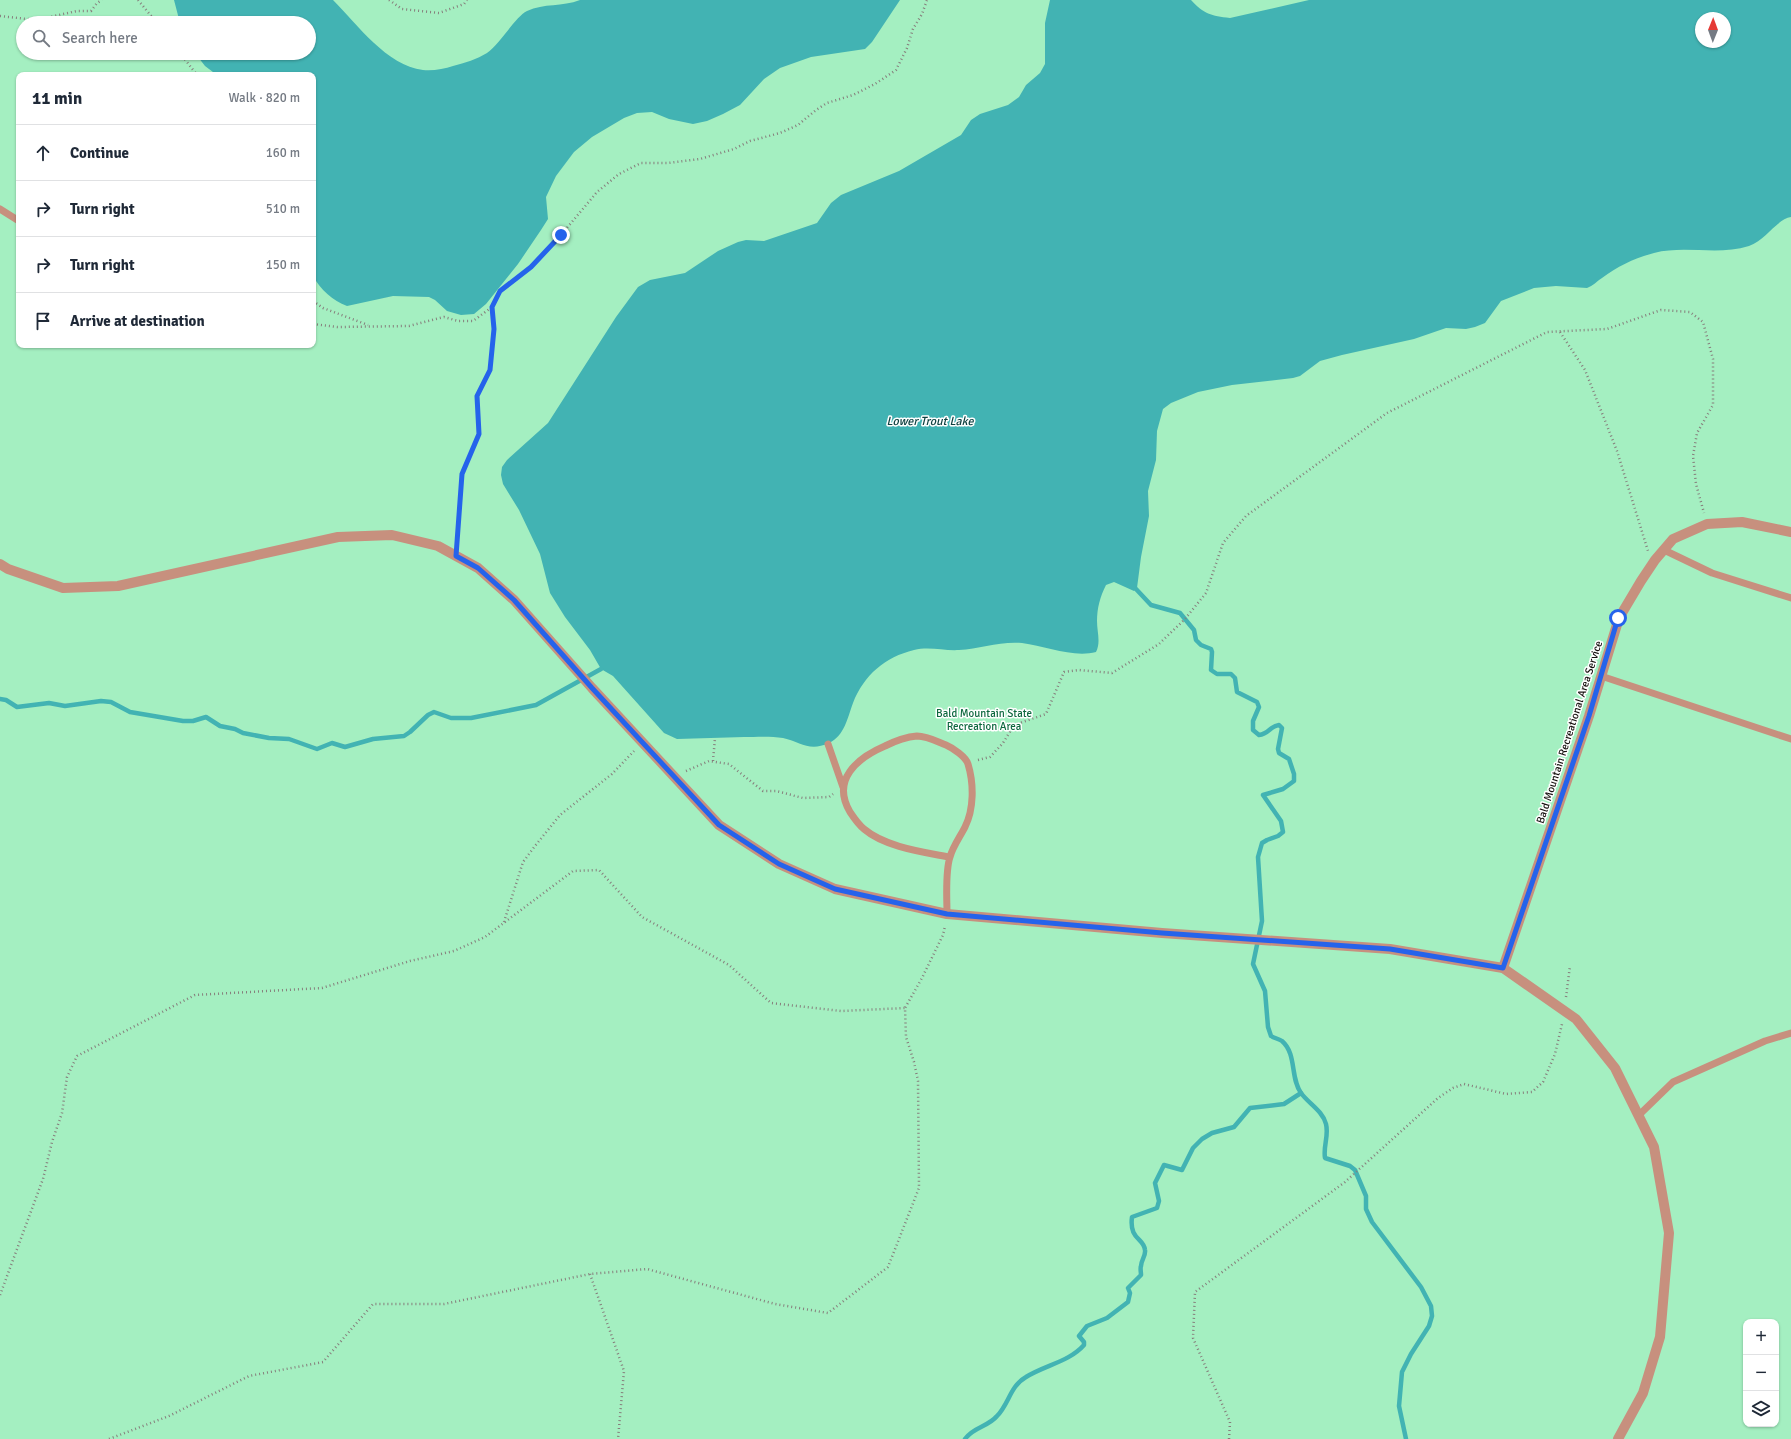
<!DOCTYPE html>
<html lang="en">
<head>
<meta charset="utf-8">
<style>
	body { margin:0; font-family:Signika,sans-serif; background:#f6f6f7; color:#1f2937 }
	.controls { position:absolute; right:12px; bottom:12px; display:grid; overflow:hidden; border-radius:8px; box-shadow:0 1px 3px #0004 }
	.controls button { width:36px; height:36px; display:grid; place-items:center; padding:0; border:0; border-bottom:1px solid #e0e1e3; background:#fff; color:#1f2937; font:20px sans-serif }
	.compass { position:absolute; left:1695px; top:12px; width:36px; height:36px; border-radius:50%; background:#fff; box-shadow:0 1px 3px #0004; rotate:1deg }
	.stop { position:absolute; width:12px; height:12px; margin:-9px; border:3px solid #2563eb; border-radius:50%; background:#fff }
	.stop.end { background:#2563eb; border-color:#fff; box-shadow:0 1px 4px #0008 }
	.list { margin:0; padding:0; list-style:none }
	h2 { display:flex; justify-content:space-between; align-items:center; height:52px; margin:0; padding:0 16px; font-size:17px }
	h2 small { font-size:13px; font-weight:400; color:#747a83 }
	.list li { display:grid; grid-template-columns:26px 1fr auto; gap:12px; align-items:center; box-sizing:border-box; height:56px; padding:0 16px; border-top:1px solid #e0e1e3 }
	.list b { display:block; font-size:15px; white-space:nowrap }
	.list em { font-size:13px; font-style:normal; color:#747a83 }
	.icon { flex:none; width:22px; height:22px; fill:none; stroke:currentColor; stroke-width:2; stroke-linecap:round; stroke-linejoin:round }
	.map { position:relative; flex:none; width:1791px; height:1439px; overflow:hidden }
	.search { position:absolute; background:#fff; box-shadow:0 1px 3px #0004; left:16px; top:16px; width:300px; height:44px; display:flex; align-items:center; gap:10px; box-sizing:border-box; padding:0 14px; border-radius:22px; color:#747a83; font-size:15px }
	.panel { position:absolute; background:#fff; box-shadow:0 1px 3px #0004; left:16px; top:72px; width:300px; height:276px; border-radius:8px }
	.map>svg:first-child { display:block }
</style>
</head>
<body>
<div class="map">
<svg width="1791" height="1439" viewBox="0 0 1791 1439">
	<rect width="100%" height="100%" fill="#fef5f2"/>
	<path fill="#a4efc1" fill-rule="evenodd" d="M0 0H1791V1439H0ZM1701 18H1725V42H1701ZM23 23H309V53H23ZM19 75H313V345H19ZM1746 1322H1776V1424H1746Z"/>
	<g fill="#42b3b3" fill-rule="evenodd">
		<path d="M174 0H333C357 24 387 66 423 70 433 71 444 69 453 66 465 63 477 59 487 53 501 43 515 17 527 11 544 3 562 7 580 0H900L872 42 865 49 811 57 780 68 764 79 740 105 723 114 707 121 693 124 669 119 652 112 637 113 624 118 592 137 574 152 556 176 546 197 548 219 541 230 518 264 486 304 474 314 461 315 447 311 435 300 429 297 393 296 347 306C333 301 320 289 313 276V75H217L205 66 195 53H309V23H180Z"/>
		<path d="M1050 0H1191C1204 14 1211 16 1230 18L1309 0H1791V217C1777 219 1766 240 1749 246 1718 256 1685 245 1654 253 1635 258 1618 266 1602 278 1597 281 1593 286 1587 288L1556 286 1534 288 1501 301 1485 323 1475 327 1466 329 1446 328 1414 339 1342 355 1320 361 1300 376 1293 378 1232 385 1198 392 1171 403 1163 409 1157 431 1156 460 1148 491 1149 516 1141 557 1137 588 1134 591 1114 582 1106 585C1100 597 1097 608 1097 621 1097 632 1101 642 1096 652 1073 658 1046 646 1022 643 1000 641 980 649 959 650 944 651 929 646 914 650 885 657 864 675 853 703 847 719 845 735 829 743 809 752 801 742 783 738 771 736 756 737 744 737 722 738 699 738 677 739L664 733 613 676 601 669 590 650 565 617 550 593 540 554 519 510 503 484 501 475 502 467 507 460 548 423 616 317 638 287 650 280 685 273 718 251 738 242 746 240 764 241 817 223 831 203 841 195 899 171 961 135 971 120 980 114 1008 105 1019 97 1026 85 1040 73 1045 64V23ZM1701 18H1725V42H1701Z"/>
	</g>
	<g fill="none" stroke-linecap="round" stroke-linejoin="round">
		<g stroke="#42b3b3" stroke-width="4.5">
			<path d="M1136 589 1151 605 1180 613 1194 630 1196 640 1201 645 1211 649 1212 652 1211 670 1217 674H1231L1235 678 1237 692 1257 702 1259 707 1253 721V730L1259 735C1269 734 1270 726 1279 725L1282 728 1278 749 1279 753 1289 759 1294 774V781L1283 789 1263 795 1281 821 1283 832 1278 836 1267 840 1262 843 1258 857 1262 921 1253 964 1265 991 1268 1027 1271 1036C1274 1038 1279 1039 1282 1041 1297 1054 1290 1078 1301 1093 1308 1103 1323 1111 1326 1124 1329 1136 1323 1146 1325 1158L1350 1166 1355 1170 1366 1196V1209L1372 1222 1421 1287 1431 1306 1432 1316 1429 1326 1411 1354 1402 1372 1399 1406 1406 1439"/>
			<polyline points="0,699 6,700 17,707 49,703 65,706 101,701 111,702 130,712 183,721 193,721 206,717 220,726 235,729 243,733 269,738 289,739 317,749 332,743 345,747 373,739 404,736 410,732 428,715 434,712 451,718 471,718 536,705 601,669"/>
			<path d="M965 1439C973 1427 988 1427 997 1416 1009 1404 1010 1386 1026 1377 1045 1365 1069 1362 1084 1345V1342L1079 1336 1087 1326 1107 1318 1128 1302 1130 1293 1128 1288 1141 1275C1141 1272 1140 1268 1141 1266 1141 1260 1146 1256 1145 1250 1144 1238 1129 1240 1132 1217L1157 1208 1159 1201 1155 1183 1164 1165 1182 1170 1193 1148 1202 1139 1212 1133 1234 1127 1250 1108 1284 1104 1301 1093"/>
		</g>
		<g stroke="#867f7c" stroke-width="2.5" stroke-dasharray="1 3" stroke-linecap="butt">
			<polyline points="138,0 157,23"/>
			<polyline points="389,0 402,9 439,13 464,4 467,0"/>
			<polyline points="0,16 36,20 77,11 91,11 97,3 102,0"/>
			<polyline points="180,53 197,75"/>
			<polyline points="313,301 323,308 368,325"/>
			<polyline points="313,324 337,327 409,326 444,317 458,321 473,321 492,307 500,291 531,267 561,235 597,192 619,174 641,163 668,163 700,159 734,149 750,141 780,133 798,125 816,110 827,103 853,95 875,84 896,70 907,48 913,29 922,14 927,0"/>
			<polyline points="1560,332 1585,370 1617,451 1648,551"/>
			<polyline points="457,543 462,474 479,434 477,396 490,370 494,329 492,307"/>
			<polyline points="978,760 990,757 1003,743 1014,725 1046,714 1064,672 1079,670 1112,673 1159,644 1185,619 1206,593 1223,543 1246,516 1387,413 1547,332 1607,329 1661,310 1690,312 1703,322 1713,359 1713,405 1697,433 1693,456 1696,484 1704,513"/>
			<polyline points="713,761 715,738"/>
			<polyline points="686,771 709,761 729,764 763,791 776,791 803,798 829,797 833,794"/>
			<polyline points="504,922 523,862 535,846 560,815 612,774 634,751"/>
			<polyline points="1566,997 1570,966"/>
			<polyline points="590,1274 624,1371 618,1439"/>
			<polyline points="0,1295 43,1179 52,1142 62,1113 67,1077 77,1056 195,995 322,988 410,961 454,951 485,937 573,871 599,870 642,917 729,965 771,1003 841,1011 905,1008"/>
			<polyline points="109,1439 169,1416 249,1376 323,1362 373,1304 444,1304 590,1274 647,1269 775,1304 828,1313 888,1267 919,1188 918,1081 914,1062 906,1037 905,1008 922,978 943,935 945,926"/>
			<polyline points="1229,1439 1230,1422 1193,1338 1195,1292 1345,1182 1438,1098 1453,1088 1464,1084 1506,1094 1532,1092 1543,1082 1555,1054 1562,1024"/>
		</g>
		<g stroke="#c7907e" stroke-width="7">
			<polyline points="0,209 19,221"/>
			<polyline points="1664,550 1712,573 1791,598"/>
			<polyline points="1601,676 1791,739"/>
			<polyline points="828,744 843,787"/>
			<path d="M947 914C947 898 945 872 950 857 953 846 960 837 965 827 974 809 974 784 968 764 966 757 953 748 946 745 936 741 927 736 917 736 905 737 895 741 885 746 857 758 831 780 850 812 854 818 859 825 864 829 885 847 923 852 949 857"/>
			<polyline points="1639,1115 1673,1082 1765,1041 1791,1033"/>
		</g>
		<g stroke="#c7907e" stroke-width="10">
			<polyline points="0,564 8,569 63,588 118,586 338,537 392,535 438,546 478,568 514,600 592,688 719,825 779,864 835,889 947,914 1162,933 1390,949 1503,968 1576,1019 1615,1068 1654,1147 1669,1233 1660,1337 1643,1393 1618,1439"/>
			<polyline points="1503,968 1589,716 1619,618 1641,581 1655,560 1673,539 1707,524 1742,522 1791,532"/>
		</g>
	</g>
	<g fill="none" stroke-linecap="round" stroke-linejoin="round">
		<polyline stroke="#2563eb" stroke-width="5" points="561,235 531,267 500,291 492,307 494,329 490,370 477,396 479,434 462,474 456,556 478,568 514,600 592,688 719,825 779,864 835,889 947,914 1162,933 1390,949 1503,968 1589,716 1618,618"/>
	</g>
	<g text-anchor="middle" stroke-width="3" stroke-linejoin="round" paint-order="stroke">
		<g font-size="11" fill="#0e683f" stroke="#fff">
			<text x="984" y="717">Bald Mountain State<tspan x="984" dy="13">Recreation Area</tspan></text>
		</g>
		<g font-size="11" fill="#16110f" stroke="#fff">
			<text transform="translate(1569 732) rotate(-72)" y="4">Bald Mountain Recreational Area Service</text>
		</g>
		<g font-size="12" font-style="italic" fill="#0e4141" stroke="#fff">
			<text x="930" y="425">Lower Trout Lake</text>
		</g>
	</g>
</svg>
<div class="controls">
<button>+</button>
<button>−</button>
<button><svg class="icon" aria-label="layers" viewBox="0 0 24 24"><path d="M12 4l9 5-9 5-9-5zM3 14l9 5 9-5"/></svg></button>
</div>
<svg class="compass" viewBox="-18 -18 36 36"><path d="M0-13l5 13h-10z" fill="#e53935"/><path d="M0 13l5-13h-10z" fill="#747a83"/></svg>
<div class="stop" style="left:1618px;top:618px"></div>
<div class="stop end" style="left:561px;top:235px"></div>
<div class="search"><svg class="icon" aria-label="search" viewBox="0 0 24 24"><circle cx="10" cy="10" r="6"/><path d="M15 15l6 6"/></svg>Search here</div>
<section class="panel">
<h2>11 min<small>Walk · 820 m</small></h2>
<ul class="list">
<li><svg class="icon" aria-label="ahead" viewBox="0 0 24 24"><path d="M12 20V5M6 11l6-6 6 6"/></svg><div><b>Continue</b></div><em>160 m</em></li>
<li><svg class="icon" aria-label="right" viewBox="0 0 24 24"><path d="M7 20v-9h11M14 6l5 5-5 5"/></svg><div><b>Turn right</b></div><em>510 m</em></li>
<li><svg class="icon" aria-label="right" viewBox="0 0 24 24"><path d="M7 20v-9h11M14 6l5 5-5 5"/></svg><div><b>Turn right</b></div><em>150 m</em></li>
<li><svg class="icon" aria-label="arrive" viewBox="0 0 24 24"><path d="M6 21V4h12l-3 4 3 4H6"/></svg><div><b>Arrive at destination</b></div></li>
</ul>
</section>
</div>
</body>
</html>
